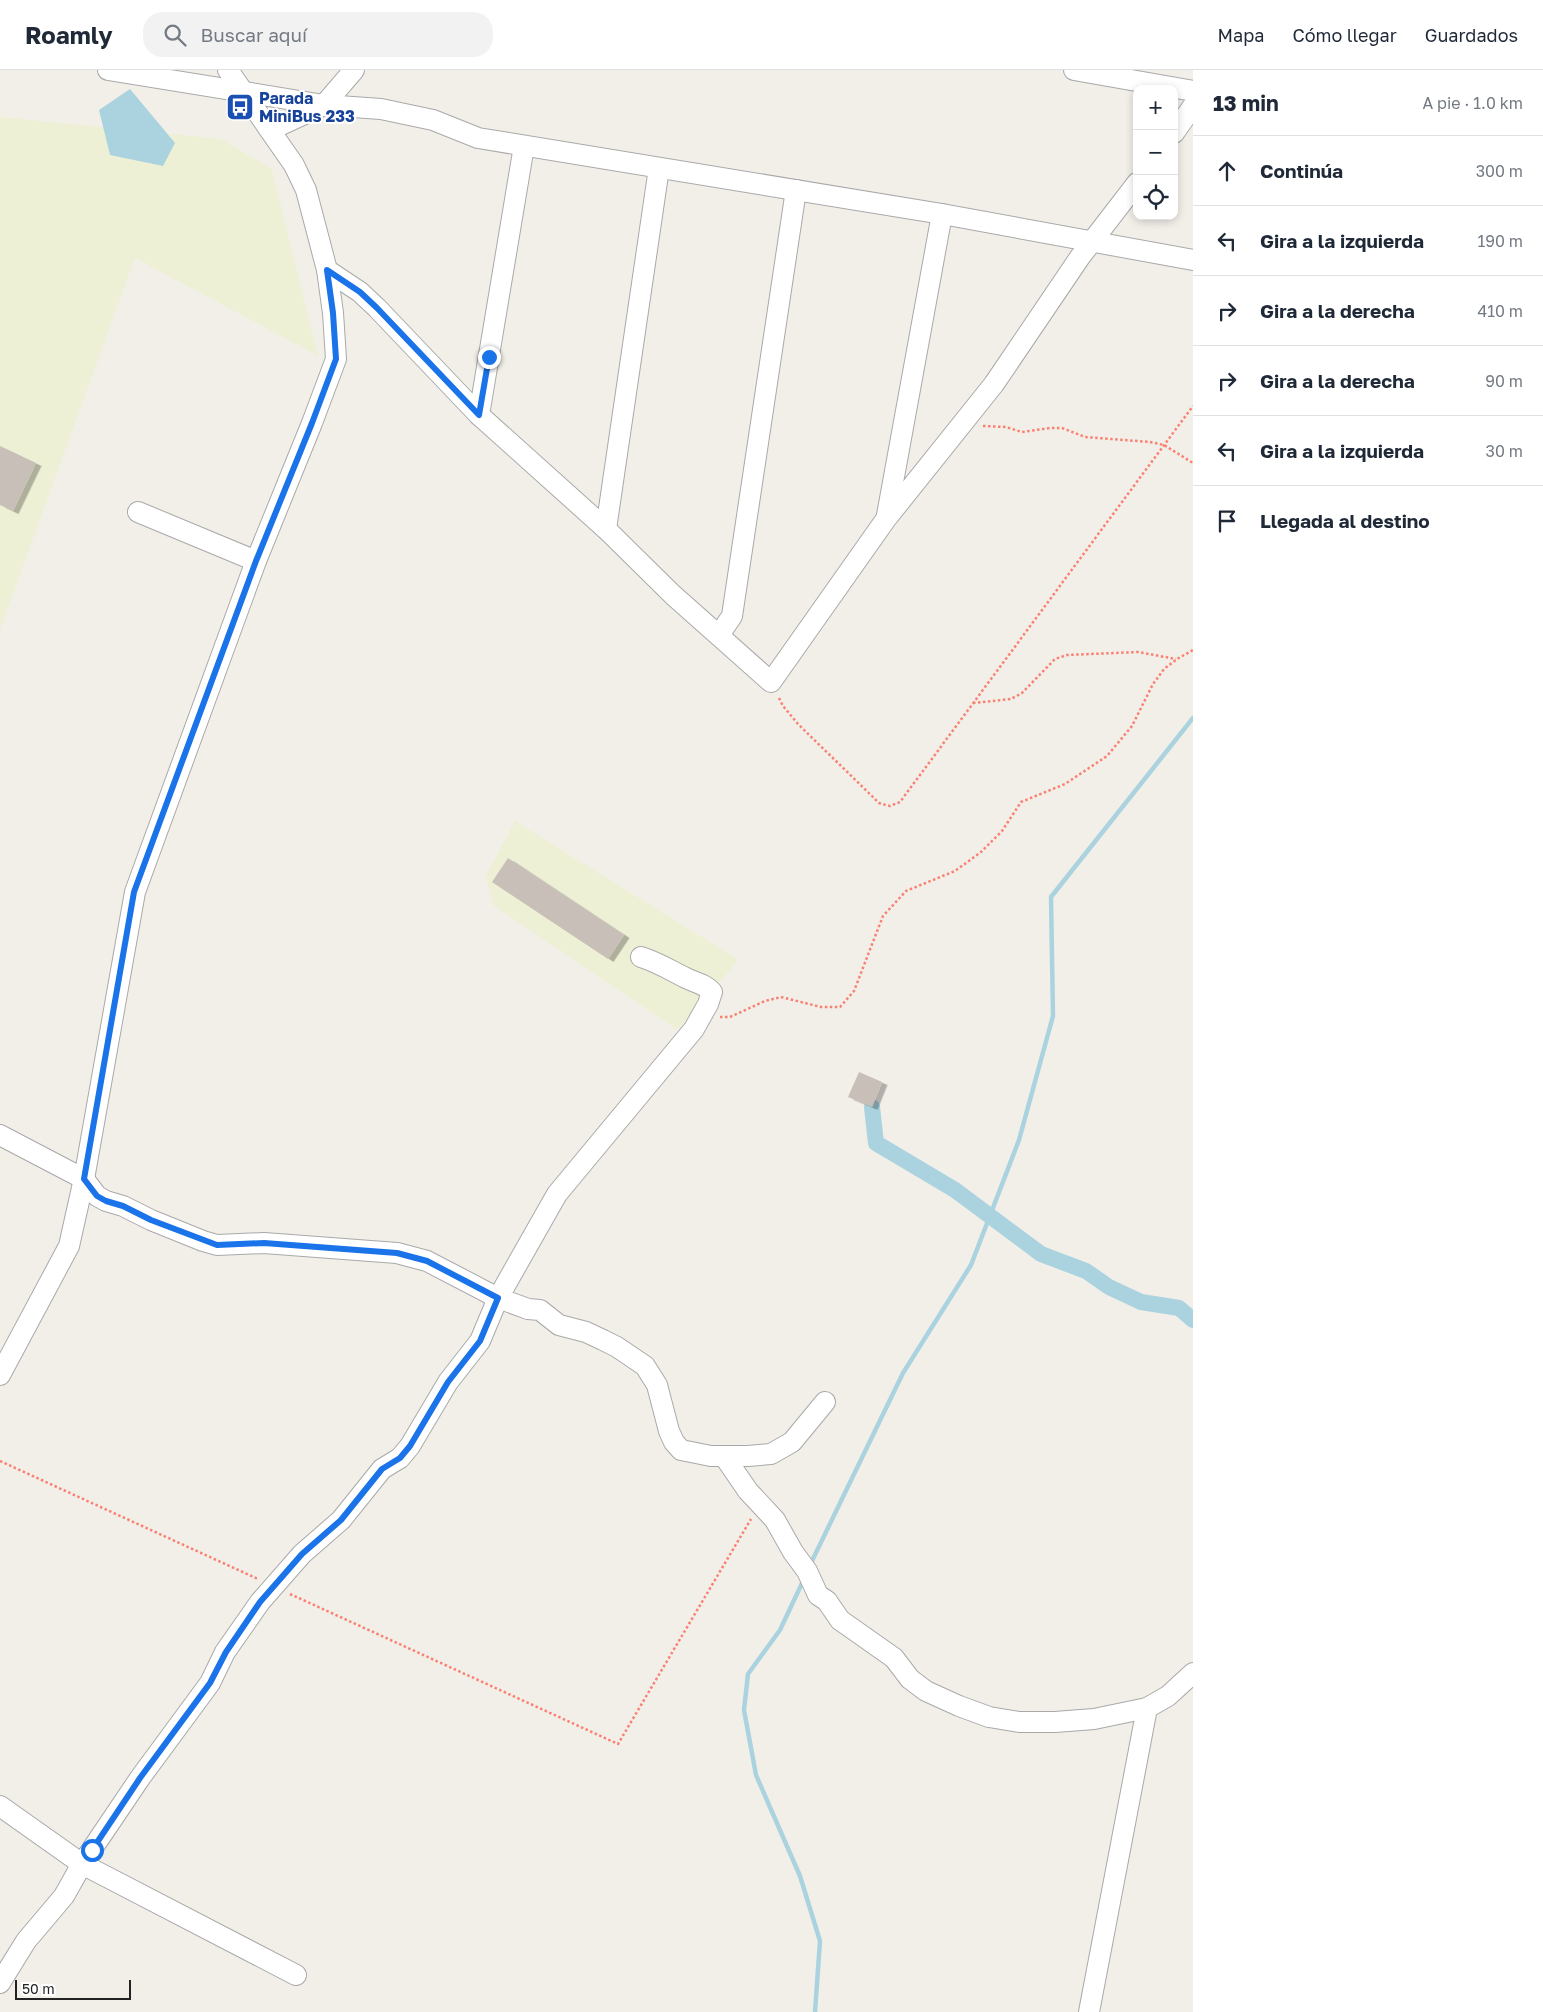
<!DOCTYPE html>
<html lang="es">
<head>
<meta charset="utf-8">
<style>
	body { margin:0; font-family:"Golos Text",sans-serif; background:#f2f2f3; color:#1f2937 }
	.controls { position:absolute; right:15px; top:15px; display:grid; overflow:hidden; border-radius:10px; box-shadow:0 2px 8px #0003 }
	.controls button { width:45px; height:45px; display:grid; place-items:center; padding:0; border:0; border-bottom:1px solid #e0e1e3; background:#fff; color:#1f2937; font:25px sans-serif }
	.scale { position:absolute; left:15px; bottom:12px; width:116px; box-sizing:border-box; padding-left:5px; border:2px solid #222; border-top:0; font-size:14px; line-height:18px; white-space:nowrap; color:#222; -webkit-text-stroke:4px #fff; paint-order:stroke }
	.stop { position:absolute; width:15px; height:15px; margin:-11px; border:4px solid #1a73e8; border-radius:50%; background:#fff }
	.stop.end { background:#1a73e8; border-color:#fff; box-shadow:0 1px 5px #0008 }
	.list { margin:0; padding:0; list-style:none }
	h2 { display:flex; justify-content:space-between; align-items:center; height:65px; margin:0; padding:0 20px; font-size:21px }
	h2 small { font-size:16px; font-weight:400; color:#747a83 }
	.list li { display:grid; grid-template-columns:32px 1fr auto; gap:15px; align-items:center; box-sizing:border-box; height:70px; padding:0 20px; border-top:1px solid #e0e1e3 }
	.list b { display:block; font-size:19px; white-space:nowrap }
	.list em { font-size:16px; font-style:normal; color:#747a83 }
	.icon { flex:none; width:28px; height:28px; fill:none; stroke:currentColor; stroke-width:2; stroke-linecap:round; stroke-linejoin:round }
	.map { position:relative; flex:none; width:1193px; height:1942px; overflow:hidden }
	header { display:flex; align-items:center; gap:30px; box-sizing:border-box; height:70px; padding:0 25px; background:#fff; border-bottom:1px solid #e0e1e3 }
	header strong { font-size:24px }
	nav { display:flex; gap:28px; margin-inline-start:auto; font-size:18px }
	.search { width:350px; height:45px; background:#f2f2f3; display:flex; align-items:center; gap:12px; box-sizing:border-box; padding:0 18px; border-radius:20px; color:#747a83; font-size:19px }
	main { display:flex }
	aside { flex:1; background:#fff }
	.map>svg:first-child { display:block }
</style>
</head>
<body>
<header>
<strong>Roamly</strong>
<div class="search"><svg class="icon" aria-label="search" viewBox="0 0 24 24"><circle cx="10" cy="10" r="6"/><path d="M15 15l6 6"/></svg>Buscar aquí</div>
<nav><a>Mapa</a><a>Cómo llegar</a><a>Guardados</a></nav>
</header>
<main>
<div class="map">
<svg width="1193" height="1942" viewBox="0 0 1193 1942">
	<defs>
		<filter id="shadow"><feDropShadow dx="5.5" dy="3" stdDeviation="0" flood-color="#0004"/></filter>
	</defs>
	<rect width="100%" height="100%" fill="#f2efe9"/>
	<g fill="#eef0d5">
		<polygon points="0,47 221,69 272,99 318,286 135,188 0,560"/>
		<polygon points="515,751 739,890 677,960 493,835 486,806"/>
	</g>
	<polygon fill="#aad3df" points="130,19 175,73 163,96 110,85 99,40"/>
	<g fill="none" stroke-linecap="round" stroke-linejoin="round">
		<g stroke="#aad3df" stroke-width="4.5">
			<polyline points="810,1495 903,1303 971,1195 1019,1070 1053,946 1051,827 1193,648"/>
			<polyline points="804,1509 780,1560 748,1604 744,1640 756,1705 800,1806 820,1871 815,1942"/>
		</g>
		<polyline stroke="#aad3df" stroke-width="16" points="872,1037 876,1073 955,1120 1041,1184 1086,1201 1109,1217 1141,1232 1179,1238 1193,1250"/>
	</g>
	<g fill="#c7bfb8" filter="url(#shadow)">
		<polygon points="0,376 36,393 13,441 0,435"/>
		<polygon points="508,788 624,865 608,889 492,812"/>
		<polygon points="859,1002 882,1012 872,1037 848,1027"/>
	</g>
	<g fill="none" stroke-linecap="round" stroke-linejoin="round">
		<g stroke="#a9a9a9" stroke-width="22">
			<g id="minor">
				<polyline points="108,0 324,35 354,0"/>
				<polyline points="1074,0 1193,21"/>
				<polyline points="270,60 324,35 381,39 433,50 478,68 942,144 1193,190"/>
				<polyline points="1174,63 1193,36"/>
				<polyline points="327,200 360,222 377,238 479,345 606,459 673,525 771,612 886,449 994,314 1080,187 1137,113"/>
				<polyline points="479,345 524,76"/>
				<polyline points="138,442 256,491"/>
				<polyline points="887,445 942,144"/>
				<polyline points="606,459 659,98"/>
				<polyline points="719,565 732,546 796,120"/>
				<polyline points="0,1065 84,1109 97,1126 106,1131 123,1136 151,1150 203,1171 217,1175 264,1173 397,1183 427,1191 498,1228 528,1239 540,1240 559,1255 586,1262 603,1270 617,1277 645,1296 657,1315 669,1361 674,1372 681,1380 711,1386 748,1386 771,1384 792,1372 825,1332"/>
				<polyline points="0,1305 69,1176 84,1109 135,822 256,491 312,353 336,289 333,243 327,200 306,120 294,95 228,0"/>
				<polyline points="724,1386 748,1421 775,1450 793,1482 807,1501 818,1525 827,1531 840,1550 894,1588 910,1609 926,1621 959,1636 989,1647 1019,1652 1055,1652 1094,1649 1147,1638 1168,1626 1193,1603"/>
				<polyline points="0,1736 82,1794 296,1905"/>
				<path d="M0 1913 26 1871 64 1826 82 1794 140 1708 210 1613 225 1582 260 1532 302 1484 341 1450 382 1399 400 1388 410 1376 448 1312 480 1271 498 1228 557 1124 694 959 708 934 712 922C704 913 695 913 684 907 670 900 657 892 641 887"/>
				<polyline points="1089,1942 1147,1638"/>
			</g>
		</g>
		<g stroke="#fa8072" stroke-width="2.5" stroke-dasharray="2.5 2.5" stroke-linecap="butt">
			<polyline points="983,356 1006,357 1022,362 1050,358 1062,358 1085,367 1150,372 1164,375 1193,393"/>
			<polyline points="779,628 783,636 798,654 879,733 890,736 900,732 1193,336"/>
			<polyline points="973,633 1011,629 1022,623 1055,589 1067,585 1138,582 1176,589"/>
			<polyline points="720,947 730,947 765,931 781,927 821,937 840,937 854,921 883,846 906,821 955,801 981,782 1002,761 1021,732 1065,714 1107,686 1132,656 1153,614 1164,599 1177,589 1193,580"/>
			<polyline points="0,1391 258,1509"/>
			<polyline points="290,1524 618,1674 751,1449"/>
		</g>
		<use href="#minor" stroke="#fff" stroke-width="20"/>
	</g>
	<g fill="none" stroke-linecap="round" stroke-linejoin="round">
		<polyline stroke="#1a73e8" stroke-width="6" points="92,1780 140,1708 210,1613 226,1582 260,1532 302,1484 341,1450 382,1399 400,1388 410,1376 448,1312 480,1271 498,1228 427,1191 397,1183 264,1173 217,1175 151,1150 123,1136 106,1131 97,1126 84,1109 134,822 256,491 312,353 336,289 333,243 327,200 360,222 377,238 479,345 489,287"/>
	</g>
	<defs>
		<g id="bus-square" transform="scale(1.4375)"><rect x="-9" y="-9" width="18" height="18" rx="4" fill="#1a4fb4" stroke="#fff"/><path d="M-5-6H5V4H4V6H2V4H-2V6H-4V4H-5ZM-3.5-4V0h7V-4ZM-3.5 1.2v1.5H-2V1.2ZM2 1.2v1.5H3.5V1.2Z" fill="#fff"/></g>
	</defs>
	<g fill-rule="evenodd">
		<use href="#bus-square" x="240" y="37"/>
	</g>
	<g text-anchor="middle" stroke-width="4" stroke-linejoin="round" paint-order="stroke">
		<g font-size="16" font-weight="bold" fill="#164399" stroke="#fff" text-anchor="start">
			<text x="259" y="34">Parada<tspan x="259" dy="18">MiniBus 233</tspan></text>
		</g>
	</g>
</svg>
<div class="controls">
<button>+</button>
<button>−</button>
<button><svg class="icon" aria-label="locate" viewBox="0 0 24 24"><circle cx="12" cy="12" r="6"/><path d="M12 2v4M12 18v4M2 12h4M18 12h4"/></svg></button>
</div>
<div class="scale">50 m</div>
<div class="stop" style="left:92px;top:1780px"></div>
<div class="stop end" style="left:489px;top:287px"></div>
</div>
<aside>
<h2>13 min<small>A pie · 1.0 km</small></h2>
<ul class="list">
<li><svg class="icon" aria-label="ahead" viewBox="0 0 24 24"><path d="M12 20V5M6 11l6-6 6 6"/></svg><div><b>Continúa</b></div><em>300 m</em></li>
<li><svg class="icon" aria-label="left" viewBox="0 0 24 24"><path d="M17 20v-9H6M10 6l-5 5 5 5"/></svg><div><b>Gira a la izquierda</b></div><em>190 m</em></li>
<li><svg class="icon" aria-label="right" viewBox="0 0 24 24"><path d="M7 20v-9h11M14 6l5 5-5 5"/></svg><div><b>Gira a la derecha</b></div><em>410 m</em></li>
<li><svg class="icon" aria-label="right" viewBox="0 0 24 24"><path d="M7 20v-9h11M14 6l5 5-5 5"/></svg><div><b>Gira a la derecha</b></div><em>90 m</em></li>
<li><svg class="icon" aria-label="left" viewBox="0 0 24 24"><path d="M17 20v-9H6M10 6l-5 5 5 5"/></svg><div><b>Gira a la izquierda</b></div><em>30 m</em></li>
<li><svg class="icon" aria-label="arrive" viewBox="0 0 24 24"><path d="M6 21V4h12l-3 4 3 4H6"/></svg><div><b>Llegada al destino</b></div></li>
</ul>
</aside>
</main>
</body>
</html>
